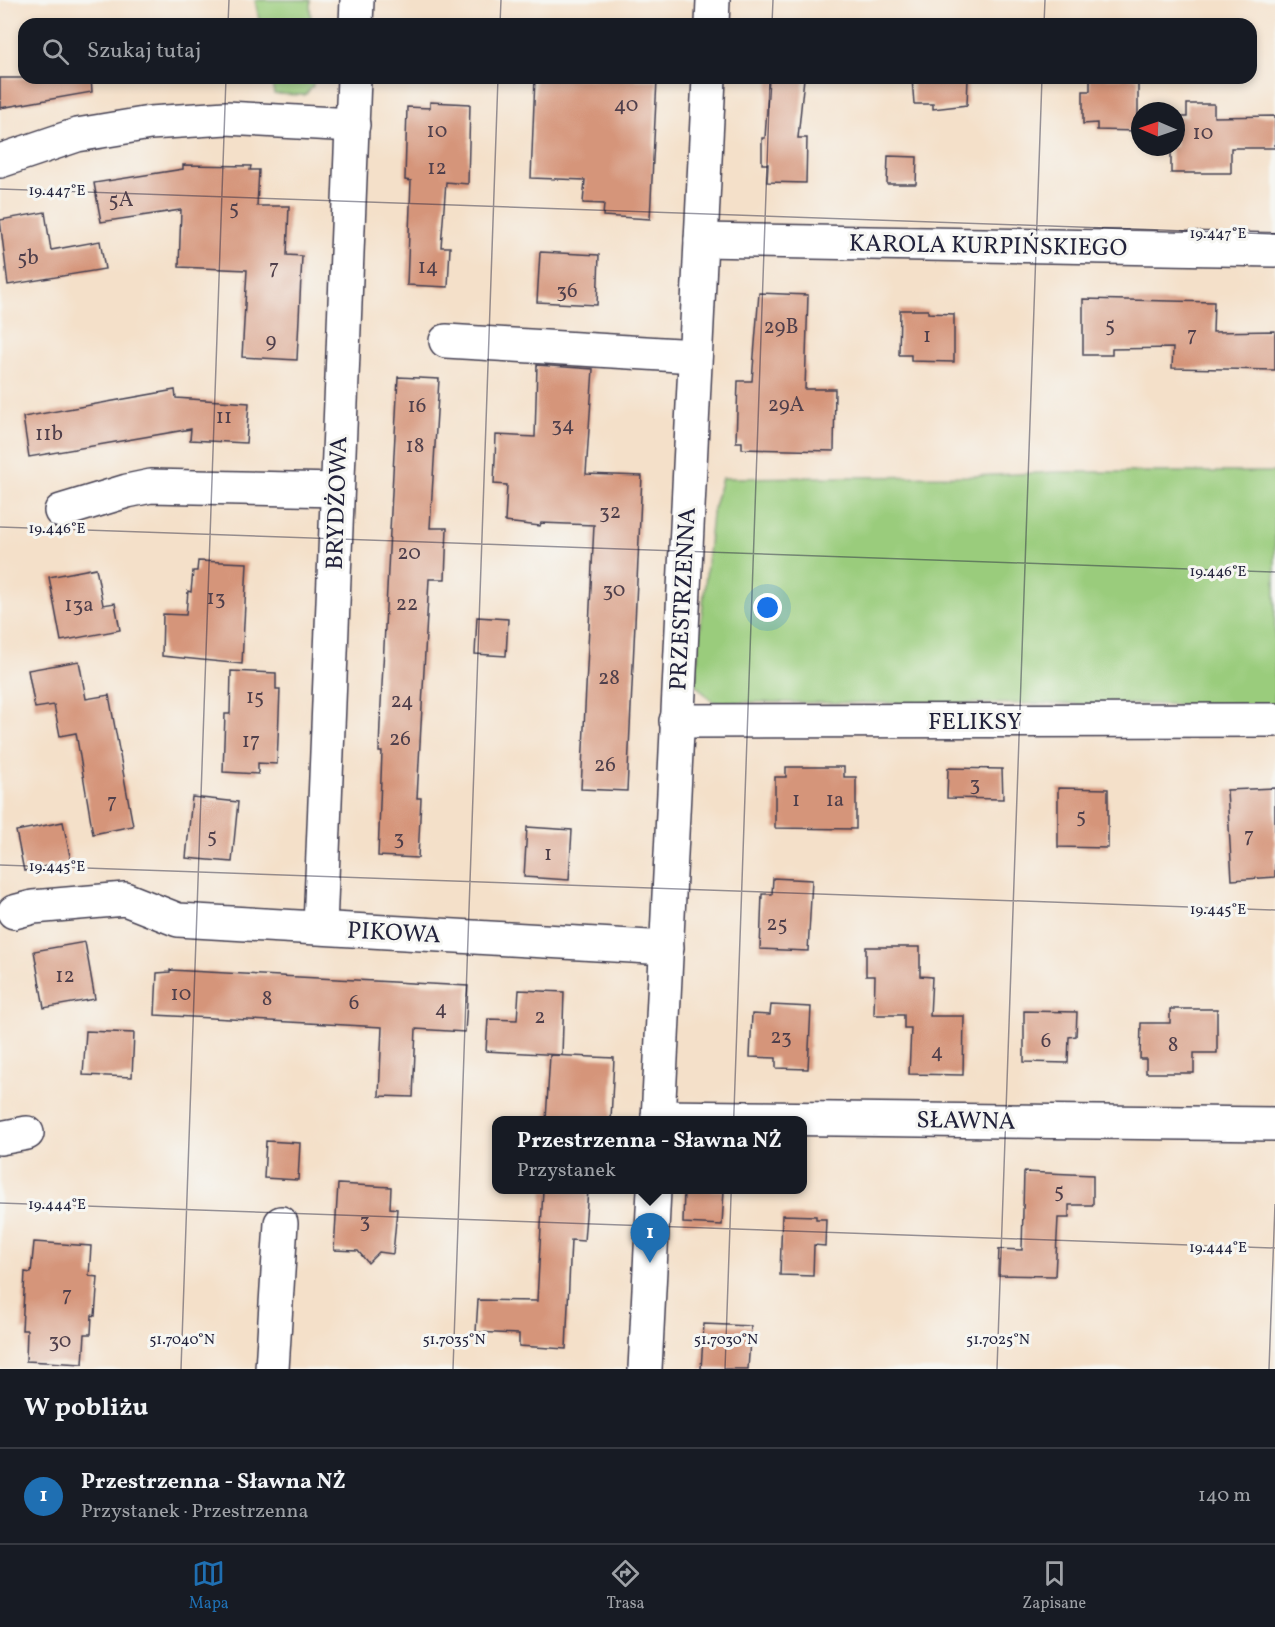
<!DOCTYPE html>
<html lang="pl">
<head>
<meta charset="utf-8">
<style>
	body { margin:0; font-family:Vollkorn,serif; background:#20242c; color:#f1f3f6 }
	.compass { position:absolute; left:1131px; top:102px; width:54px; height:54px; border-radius:50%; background:#171b24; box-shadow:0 3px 9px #0003; rotate:272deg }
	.you { position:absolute; left:768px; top:608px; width:21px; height:21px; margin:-15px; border:4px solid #fff; border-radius:50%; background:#1a73e8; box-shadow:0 0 0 9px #1a73e833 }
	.badge { display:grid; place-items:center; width:39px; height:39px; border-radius:50%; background:#1f6fb2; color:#fff; font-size:20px; font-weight:700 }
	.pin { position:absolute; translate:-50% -50px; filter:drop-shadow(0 2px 3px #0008) }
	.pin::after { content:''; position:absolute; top:32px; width:21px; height:18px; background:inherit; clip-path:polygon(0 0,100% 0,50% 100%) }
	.popup { position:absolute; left:492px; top:1116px; width:315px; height:78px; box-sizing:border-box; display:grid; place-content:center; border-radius:12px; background:#171b24; filter:drop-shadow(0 2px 4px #0005); font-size:20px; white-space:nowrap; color:#9ea1a6 }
	.popup b { font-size:22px; color:#f1f3f6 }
	.popup::after { content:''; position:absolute; left:50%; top:100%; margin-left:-12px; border:12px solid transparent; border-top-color:#171b24 }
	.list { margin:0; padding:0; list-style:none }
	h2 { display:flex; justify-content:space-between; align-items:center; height:78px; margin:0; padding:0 24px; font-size:26px }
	h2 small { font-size:20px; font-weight:400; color:#9ea1a6 }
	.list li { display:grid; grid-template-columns:39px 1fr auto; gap:18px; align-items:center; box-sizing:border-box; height:96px; padding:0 24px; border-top:2px solid #363941 }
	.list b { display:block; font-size:22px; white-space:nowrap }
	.list p { margin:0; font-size:20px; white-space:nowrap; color:#9ea1a6 }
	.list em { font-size:20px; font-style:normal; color:#9ea1a6 }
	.icon { flex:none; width:33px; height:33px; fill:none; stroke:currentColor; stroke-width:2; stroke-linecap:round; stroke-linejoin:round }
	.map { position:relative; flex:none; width:1275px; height:1369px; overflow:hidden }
	.search { position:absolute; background:#171b24; box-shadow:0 3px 9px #0003; left:18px; right:18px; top:18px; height:66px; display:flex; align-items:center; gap:15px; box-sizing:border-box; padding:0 21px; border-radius:18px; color:#9ea1a6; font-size:22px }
	.sheet { height:174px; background:#171b24 }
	nav { display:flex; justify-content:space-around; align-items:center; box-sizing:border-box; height:84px; border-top:2px solid #363941; background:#171b24; font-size:16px; color:#9ea1a6 }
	nav a { display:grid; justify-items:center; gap:3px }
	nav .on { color:#1f6fb2 }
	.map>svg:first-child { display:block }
</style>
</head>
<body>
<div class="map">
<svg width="1275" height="1369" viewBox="0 0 1275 1369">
	<rect width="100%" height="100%" fill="#f6f6f2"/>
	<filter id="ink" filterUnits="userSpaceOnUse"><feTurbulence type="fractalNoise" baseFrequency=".0167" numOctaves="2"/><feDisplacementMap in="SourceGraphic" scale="12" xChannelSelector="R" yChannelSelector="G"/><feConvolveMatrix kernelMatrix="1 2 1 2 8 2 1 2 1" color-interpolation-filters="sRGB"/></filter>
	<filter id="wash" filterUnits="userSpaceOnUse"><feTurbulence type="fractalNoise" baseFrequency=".008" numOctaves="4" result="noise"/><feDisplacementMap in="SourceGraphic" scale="24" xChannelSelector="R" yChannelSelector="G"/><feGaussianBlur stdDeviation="1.35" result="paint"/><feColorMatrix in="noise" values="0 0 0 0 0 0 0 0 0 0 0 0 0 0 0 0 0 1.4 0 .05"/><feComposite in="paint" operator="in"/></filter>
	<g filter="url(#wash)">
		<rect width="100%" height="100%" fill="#f4e0c9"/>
		<g fill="#9acc7b" stroke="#5e775b" stroke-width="1.5">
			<polygon points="255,0 310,0 311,24 260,24"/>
			<polygon points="271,78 313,78 313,86 305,95 274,94"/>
			<polygon points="1057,472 1275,472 1275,705 713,702 695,684 712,514 722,478 974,476"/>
		</g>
		<g id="blocks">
			<g fill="#d5957a">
				<polygon points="0,78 91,78 92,92 0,108"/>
				<polygon points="535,78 657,80 650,219 603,216 604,204 583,203 585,180 531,178"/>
				<polygon points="769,78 804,78 798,138 807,138 806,183 767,182 768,164 762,164 762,138 765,138"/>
				<polygon points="912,78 968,78 967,105 933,109 933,104 914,104"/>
				<polygon points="1090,78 1138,78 1138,131 1097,130 1097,123 1083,124 1083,91 1090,91"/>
				<polygon points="430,102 470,104 468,184 446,182 441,247 450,247 448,287 407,285 411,181 405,180 407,107 430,108"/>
				<polygon points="1187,104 1214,104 1214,117 1275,116 1275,148 1231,148 1231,173 1171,173 1171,147 1176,147 1176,117 1187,117"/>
				<polygon points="888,156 917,157 916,184 887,184"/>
				<polygon points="183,165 251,166 250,170 259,170 257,206 289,206 287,255 302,256 297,360 242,357 247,270 179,267 181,210 101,222 94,183 183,169"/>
				<polygon points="45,212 51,250 100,241 105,269 8,285 0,220"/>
				<polygon points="540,252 599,255 597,305 537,302"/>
				<polygon points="759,293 808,295 805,389 835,389 834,451 742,449 742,442 736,442 738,381 752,381"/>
				<polygon points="1083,299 1214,302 1213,332 1275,331 1275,370 1172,368 1173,348 1112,349 1112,355 1083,355"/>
				<polygon points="900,310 928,310 928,313 954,314 954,362 911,361 911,355 899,355"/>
				<polygon points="537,365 593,369 586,474 642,476 627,791 581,789 594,525 541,523 540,526 505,522 507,485 494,484 496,435 535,437"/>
				<polygon points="398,377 439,379 430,528 447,528 445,579 429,579 417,798 421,798 418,858 378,856 382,752 379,752 380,723"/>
				<polygon points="175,390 176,398 249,403 246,443 190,440 191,429 29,457 23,417"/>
				<polygon points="198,561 247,563 242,664 162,656 163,614 186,615 188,591 191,592 193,571 197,571"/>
				<polygon points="96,568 103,605 115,603 120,630 61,641 49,577"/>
				<polygon points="477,617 508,619 506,656 475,654"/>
				<polygon points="79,661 86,699 109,695 133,826 93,834 76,733 60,736 54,705 35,708 28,670"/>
				<polygon points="231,671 276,673 276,689 280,689 277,764 258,763 258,774 223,772 225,714 230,714"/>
				<polygon points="786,767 844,767 844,777 856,777 856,829 775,828 775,777 786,777"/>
				<polygon points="948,768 1002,769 1003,799 947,798"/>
				<polygon points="1058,788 1108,789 1108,848 1058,847"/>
				<polygon points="1275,788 1275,877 1232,880 1227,790"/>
				<polygon points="192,797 238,802 232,862 186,858"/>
				<polygon points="63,822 71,861 24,871 16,831"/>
				<polygon points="527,827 572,830 569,880 524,877"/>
				<polygon points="773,878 812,880 808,951 760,949 762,894 772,894"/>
				<polygon points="85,942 95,999 44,1008 34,951"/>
				<polygon points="866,947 920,947 920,976 932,977 930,1016 964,1016 963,1075 909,1074 911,1028 904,1028 904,1015 874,1015 875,976 866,976"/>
				<polygon points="170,970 468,986 465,1032 416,1029 413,1097 379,1096 382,1027 155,1015 157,973 170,972"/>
				<polygon points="519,990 564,992 562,1055 486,1051 488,1019 517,1020"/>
				<polygon points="771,1005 811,1007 808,1069 776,1068 776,1058 750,1057 752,1014 770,1015"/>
				<polygon points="1170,1009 1217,1009 1217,1053 1194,1053 1194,1073 1146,1073 1146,1059 1140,1059 1141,1023 1170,1023"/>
				<polygon points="1024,1011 1077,1012 1076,1036 1069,1037 1068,1063 1024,1062"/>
				<polygon points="86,1031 134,1033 132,1077 83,1075"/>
				<polygon points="550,1055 614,1058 611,1120 546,1120"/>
				<polygon points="266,1141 300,1143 298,1180 264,1178"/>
				<polygon points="1024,1172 1093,1175 1093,1205 1069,1205 1069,1218 1058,1218 1055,1276 998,1275 999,1249 1022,1250"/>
				<polygon points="338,1184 391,1187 390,1208 397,1209 393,1254 379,1252 368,1263 358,1251 334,1250"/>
				<polygon points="543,1190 588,1190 584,1241 571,1240 566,1349 519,1346 519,1334 476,1332 478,1300 537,1301"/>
				<polygon points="684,1190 724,1190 722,1225 683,1223"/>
				<polygon points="782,1215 816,1216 816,1219 826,1219 825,1246 814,1245 813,1276 780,1275"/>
				<polygon points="34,1242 91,1246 89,1276 98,1277 95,1316 92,1315 91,1334 85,1334 83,1364 26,1361 27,1330 22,1330 25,1272 31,1273"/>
				<polygon points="704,1324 751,1326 748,1369 701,1369"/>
			</g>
		</g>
	</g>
	<g filter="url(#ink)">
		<use href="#blocks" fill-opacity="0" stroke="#423e50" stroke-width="1.5"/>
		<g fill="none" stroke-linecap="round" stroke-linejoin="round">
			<g stroke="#423e50" stroke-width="36">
				<g id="minor">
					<polyline points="356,24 357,0"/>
					<polyline points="712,24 713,0"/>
					<polyline points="0,161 77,135 150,123 226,118 353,125"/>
					<polyline points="701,240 1275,250"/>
					<polyline points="446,341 695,356"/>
					<polyline points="61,511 127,491 151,486 337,490"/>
					<polyline points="676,721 1275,720"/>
					<polyline points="14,912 33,907 125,899 178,920 667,948"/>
					<polyline points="320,927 354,78"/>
					<polyline points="658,1117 1275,1124"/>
					<polyline points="658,1120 709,78"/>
					<polyline points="0,1138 27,1133"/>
					<polyline points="272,1369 281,1223"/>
					<polyline points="645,1369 654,1190"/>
				</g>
			</g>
			<use href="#minor" stroke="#fff" stroke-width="33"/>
		</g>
	</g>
	<path fill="none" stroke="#22223b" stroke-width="1.5" stroke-opacity="0.45" d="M228 24 229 0M500 24 501 0M772 24 773 0M1044 24 1045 0M0 189 1275 234M0 527 1275 572M0 865 1275 910M0 1203 1275 1248M181 1369 226 78M453 1369 498 78M725 1369 770 78M997 1369 1042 78M1269 1369 1275 1204"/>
	<g text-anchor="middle" stroke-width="6" stroke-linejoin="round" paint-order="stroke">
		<g font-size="21" fill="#4f3f4b">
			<text x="626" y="111">40</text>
			<text x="437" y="137">10</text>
			<text x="1203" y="139">10</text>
			<text x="437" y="174">12</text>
			<text x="121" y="206">5A</text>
			<text x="234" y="214">5</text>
			<text x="28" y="264">5b</text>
			<text x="428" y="273">14</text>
			<text x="274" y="274">7</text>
			<text x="567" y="297">36</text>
			<text x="1110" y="331">5</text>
			<text x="781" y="333">29B</text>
			<text x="1192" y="341">7</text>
			<text x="927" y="342">1</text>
			<text x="271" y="347">9</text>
			<text x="786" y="411">29A</text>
			<text x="417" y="412">16</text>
			<text x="224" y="423">11</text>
			<text x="563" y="431">34</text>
			<text x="49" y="440">11b</text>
			<text x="415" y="452">18</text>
			<text x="610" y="518">32</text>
			<text x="409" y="559">20</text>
			<text x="614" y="596">30</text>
			<text x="216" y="604">13</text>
			<text x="407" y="610">22</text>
			<text x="79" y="611">13a</text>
			<text x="609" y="684">28</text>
			<text x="255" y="703">15</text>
			<text x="402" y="707">24</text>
			<text x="400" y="745">26</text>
			<text x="251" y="747">17</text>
			<text x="605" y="771">26</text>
			<text x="975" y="790">3</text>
			<text x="796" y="806">1</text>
			<text x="835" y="806">1a</text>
			<text x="112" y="808">7</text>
			<text x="1081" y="822">5</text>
			<text x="212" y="842">5</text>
			<text x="1249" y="842">7</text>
			<text x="399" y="844">3</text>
			<text x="548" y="860">1</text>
			<text x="777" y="930">25</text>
			<text x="65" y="982">12</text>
			<text x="181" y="1000">10</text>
			<text x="267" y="1005">8</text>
			<text x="354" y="1009">6</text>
			<text x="441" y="1015">4</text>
			<text x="540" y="1023">2</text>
			<text x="781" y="1043">23</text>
			<text x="1046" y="1047">6</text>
			<text x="1173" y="1051">8</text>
			<text x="937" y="1058">4</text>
			<text x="1059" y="1197">5</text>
			<text x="365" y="1227">3</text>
			<text x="67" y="1301">7</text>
			<text x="60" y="1347">30</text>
		</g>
		<g font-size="24" fill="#22223b" stroke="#f6f6f2">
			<text transform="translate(988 245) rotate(1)" y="8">KAROLA KURPIŃSKIEGO</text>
			<text transform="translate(336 503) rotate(-88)" y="8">BRYDŻOWA</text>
			<text transform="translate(682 599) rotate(-87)" y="8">PRZESTRZENNA</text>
			<text x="975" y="729">FELIKSY</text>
			<text transform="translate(394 932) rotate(3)" y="8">PIKOWA</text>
			<text transform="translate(966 1120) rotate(1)" y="8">SŁAWNA</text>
		</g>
	</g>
	<g font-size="15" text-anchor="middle" fill="#22223b" stroke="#f6f6f2" stroke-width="6" stroke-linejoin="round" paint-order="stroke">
		<text x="57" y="195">19.447°E</text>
		<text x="1218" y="238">19.447°E</text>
		<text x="57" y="533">19.446°E</text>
		<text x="1218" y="576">19.446°E</text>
		<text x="57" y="871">19.445°E</text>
		<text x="1218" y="914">19.445°E</text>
		<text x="57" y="1209">19.444°E</text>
		<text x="1218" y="1252">19.444°E</text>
		<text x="182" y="1344">51.7040°N</text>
		<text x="454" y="1344">51.7035°N</text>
		<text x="726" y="1344">51.7030°N</text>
		<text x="998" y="1344">51.7025°N</text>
	</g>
</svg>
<svg class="compass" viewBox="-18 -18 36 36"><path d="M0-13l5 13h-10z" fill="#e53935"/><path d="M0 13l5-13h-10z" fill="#9ea1a6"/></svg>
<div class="you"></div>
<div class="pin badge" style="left:650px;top:1263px">1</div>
<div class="popup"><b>Przestrzenna - Sławna NŻ</b>Przystanek</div>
<div class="search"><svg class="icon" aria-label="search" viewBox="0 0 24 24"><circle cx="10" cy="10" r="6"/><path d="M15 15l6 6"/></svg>Szukaj tutaj</div>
</div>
<section class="sheet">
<h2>W pobliżu<small></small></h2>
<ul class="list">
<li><span class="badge">1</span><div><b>Przestrzenna - Sławna NŻ</b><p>Przystanek · Przestrzenna</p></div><em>140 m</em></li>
</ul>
</section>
<nav>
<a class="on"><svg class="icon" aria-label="map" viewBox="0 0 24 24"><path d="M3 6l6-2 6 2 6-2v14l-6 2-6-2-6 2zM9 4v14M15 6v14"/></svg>Mapa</a>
<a><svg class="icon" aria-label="directions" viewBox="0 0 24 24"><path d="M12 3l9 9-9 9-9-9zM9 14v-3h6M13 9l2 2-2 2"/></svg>Trasa</a>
<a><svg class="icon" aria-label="saved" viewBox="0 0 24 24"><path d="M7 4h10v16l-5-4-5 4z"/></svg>Zapisane</a>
</nav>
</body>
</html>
